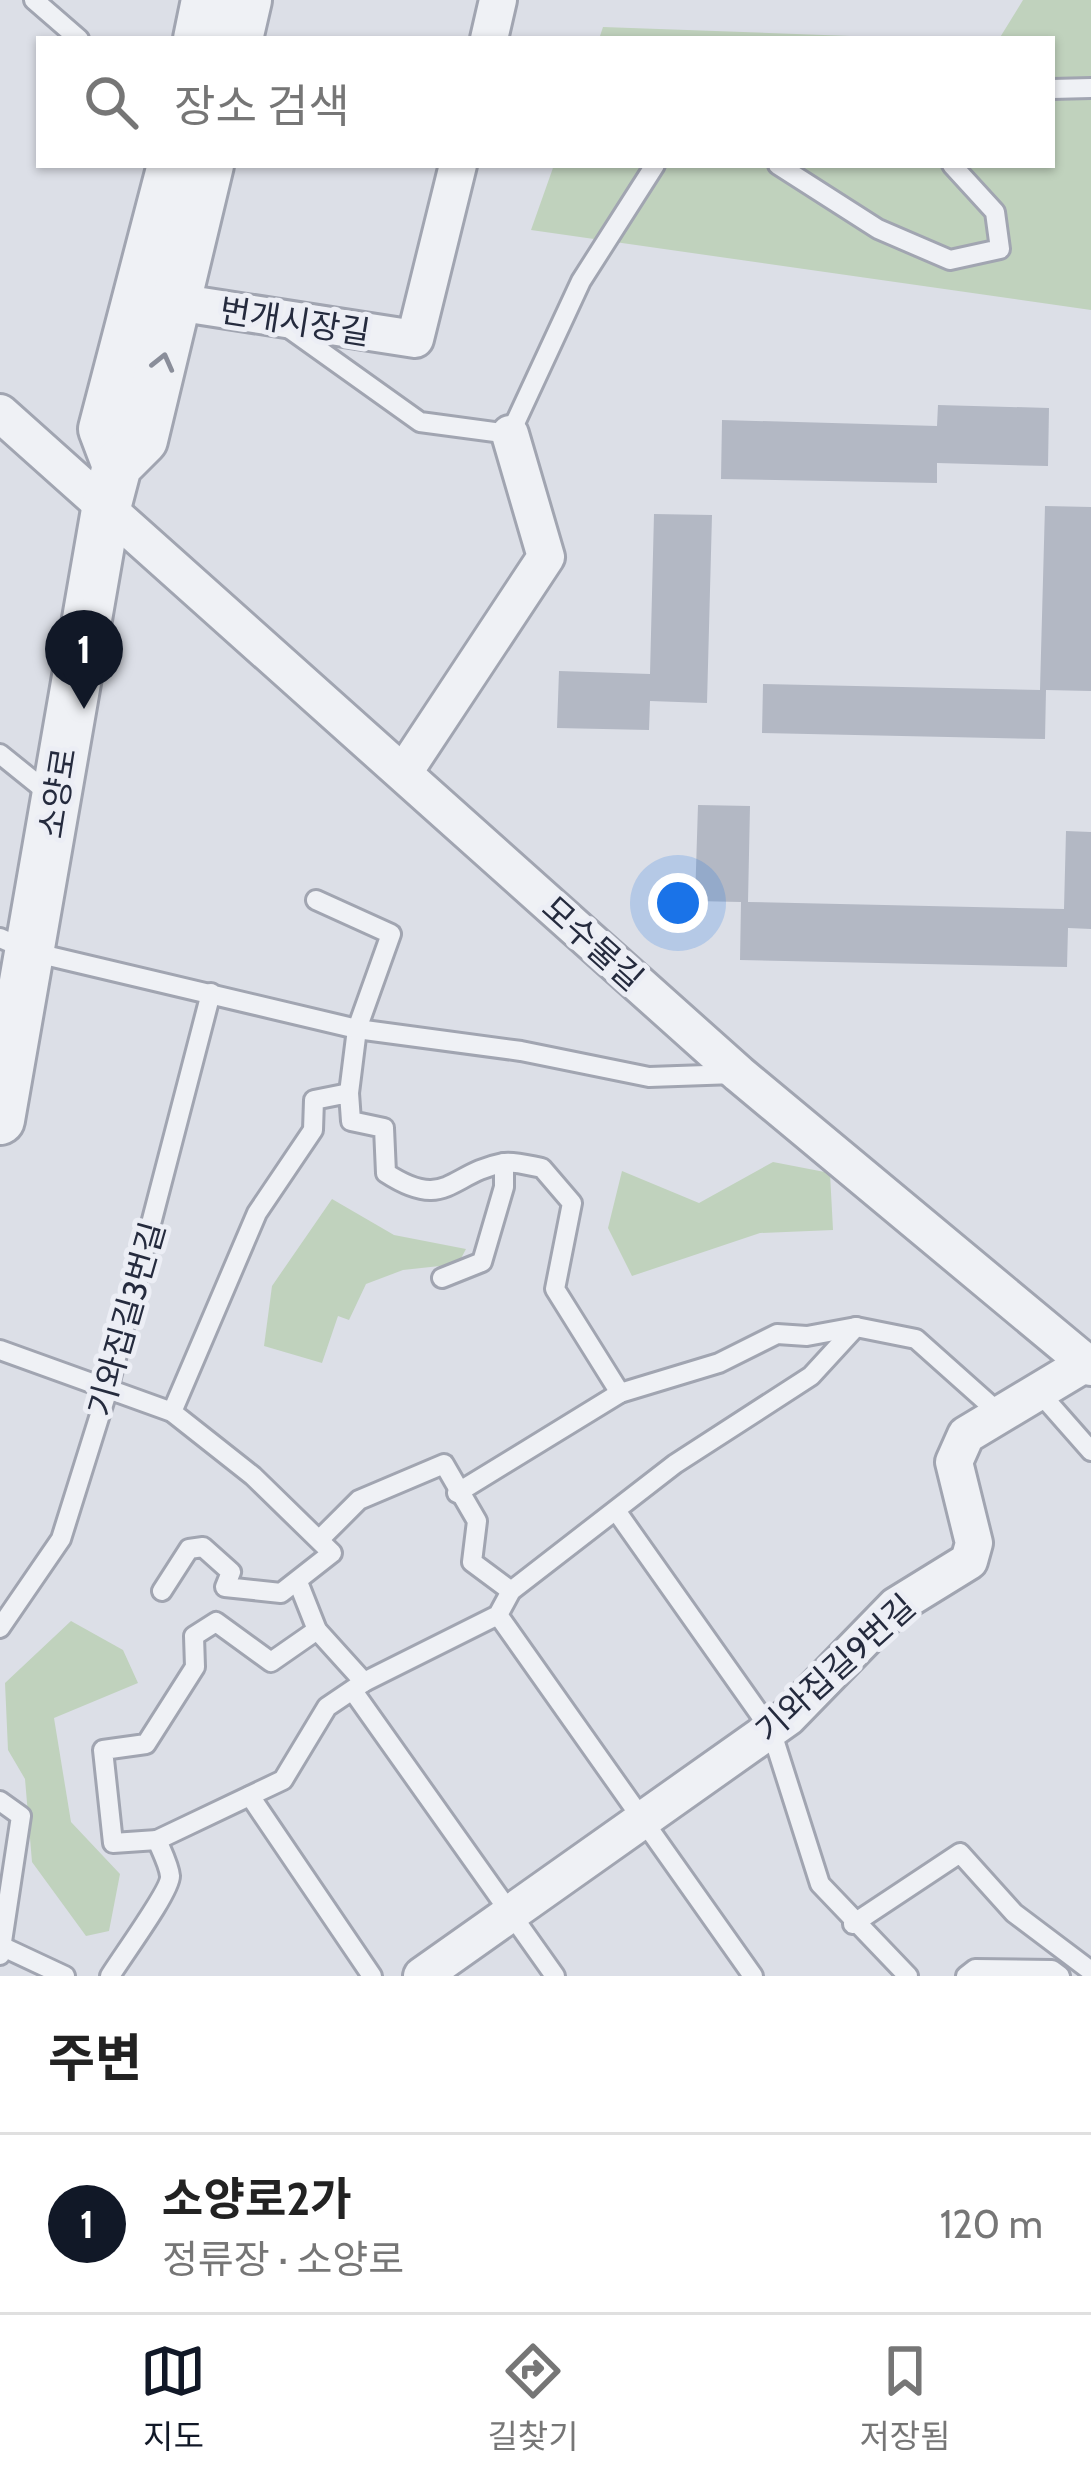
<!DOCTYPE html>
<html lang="ko">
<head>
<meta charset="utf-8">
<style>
	body { margin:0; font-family:Cabin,"Noto Sans KR",sans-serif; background:#f2f2f2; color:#222 }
	.you { position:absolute; left:678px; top:903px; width:42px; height:42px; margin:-30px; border:9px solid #fff; border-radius:50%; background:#1a73e8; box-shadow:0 0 0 18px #1a73e833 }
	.badge { display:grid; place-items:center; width:78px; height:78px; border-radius:50%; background:#111827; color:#fff; font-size:39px; font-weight:700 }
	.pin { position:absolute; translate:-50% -99px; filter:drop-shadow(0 3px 6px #0008) }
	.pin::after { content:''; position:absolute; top:63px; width:42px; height:36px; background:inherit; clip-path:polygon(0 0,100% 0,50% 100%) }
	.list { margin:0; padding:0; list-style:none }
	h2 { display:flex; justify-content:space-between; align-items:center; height:156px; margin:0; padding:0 48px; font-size:51px }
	h2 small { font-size:39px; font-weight:400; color:#767676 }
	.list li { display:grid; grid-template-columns:78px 1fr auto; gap:36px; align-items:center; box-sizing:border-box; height:180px; padding:0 48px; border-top:3px solid #e0e0e0 }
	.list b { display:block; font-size:45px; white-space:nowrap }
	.list p { margin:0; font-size:39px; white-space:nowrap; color:#767676 }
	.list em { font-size:39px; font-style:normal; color:#767676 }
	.icon { flex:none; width:66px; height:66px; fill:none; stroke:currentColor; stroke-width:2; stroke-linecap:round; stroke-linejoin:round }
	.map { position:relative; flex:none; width:1091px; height:1976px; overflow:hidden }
	.search { position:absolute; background:#fff; box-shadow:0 3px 9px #0004; left:36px; right:36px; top:36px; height:132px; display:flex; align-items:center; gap:30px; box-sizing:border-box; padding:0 42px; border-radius:0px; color:#767676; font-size:45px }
	.sheet { height:336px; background:#fff }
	nav { display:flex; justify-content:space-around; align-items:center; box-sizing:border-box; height:168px; border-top:3px solid #e0e0e0; background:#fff; font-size:33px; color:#767676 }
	nav a { display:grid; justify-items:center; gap:6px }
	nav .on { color:#111827 }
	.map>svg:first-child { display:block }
</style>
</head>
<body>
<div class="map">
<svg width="1091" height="1976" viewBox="0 0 1091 1976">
	<rect width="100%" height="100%" fill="#dcdfe7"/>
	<g fill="#c0d2bd">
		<polygon points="1023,0 1091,0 1091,310 531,230 554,165 1052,165 1052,39 999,39"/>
		<polygon points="603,27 932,39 599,39"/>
		<polygon points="773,1162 830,1173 833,1230 760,1233 632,1276 608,1228 622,1171 699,1203"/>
		<polygon points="332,1199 394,1235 466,1249 458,1264 403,1270 366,1284 349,1320 338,1316 322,1363 264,1346 272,1286"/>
		<polygon points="71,1621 123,1650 138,1683 54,1718 71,1822 120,1874 109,1931 86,1936 32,1862 25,1779 8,1750 5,1683"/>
	</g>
	<g fill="#b3b8c4">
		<polygon points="938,405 1049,408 1048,466 937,463 937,483 721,479 722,420 937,426"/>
		<polygon points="1045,506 1091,507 1091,691 1046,690 1045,739 762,733 763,684 1040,690"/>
		<polygon points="654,514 712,515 707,703 650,701 649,730 557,728 559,671 650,674"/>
		<polygon points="698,805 750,806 748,902 1064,909 1066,831 1091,832 1091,929 1068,928 1067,967 740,960 741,902 695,901"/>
	</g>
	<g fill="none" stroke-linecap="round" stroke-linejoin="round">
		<g stroke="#a1a5b1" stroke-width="24">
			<g id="service">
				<polyline points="34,0 79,39"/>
				<polyline points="1052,89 1091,88"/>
				<polyline points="778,165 878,229 950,260 1000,249 995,212 952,165"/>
				<polyline points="287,327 420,422 510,434 581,281 655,165"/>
				<polyline points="0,754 52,796"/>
				<polyline points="316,900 391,934 357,1029 349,1093"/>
				<polyline points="0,938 32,952 357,1029 521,1051 649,1077 735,1074"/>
				<polyline points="442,1278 482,1262 504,1187 504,1163"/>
				<polyline points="0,1350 172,1412 253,1476 332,1553 281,1593 225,1587 231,1572 203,1547 189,1549 162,1591"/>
				<polyline points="1039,1392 1091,1451"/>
				<path d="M172 1412 257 1213 313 1130 314 1100 349 1093 351 1121 384 1128 386 1173C446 1212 450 1173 503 1163 514 1161 531 1166 542 1168L572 1203 555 1289 620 1393"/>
				<polyline points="457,1493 620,1393 719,1363 777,1334 807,1336 856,1327 916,1339 999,1413"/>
				<polyline points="617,1512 771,1730 820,1884 908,1976"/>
				<polyline points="320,1539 359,1500 444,1464 477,1521 472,1562 511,1591"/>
				<polyline points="298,1582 317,1630 364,1682"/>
				<polyline points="498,1615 753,1976"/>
				<polyline points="0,1628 61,1539 108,1389 211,993"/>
				<polyline points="353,1691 555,1976"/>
				<polyline points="250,1796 372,1976"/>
				<polyline points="0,1801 21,1816 0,1955"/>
				<polyline points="157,1840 113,1843 103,1750 146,1744 195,1667 194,1636 216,1622 271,1662 317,1630"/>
				<polyline points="853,1924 960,1853 1014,1913 1091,1971"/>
				<polyline points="3,1947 65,1976"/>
				<path d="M110 1976C121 1958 171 1890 170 1876 169 1865 161 1850 157 1840L283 1780 327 1707 364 1682 498 1615 511 1591 675 1464 811 1376 856 1327"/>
				<polyline points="966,1976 975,1969 1052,1970 1060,1976"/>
			</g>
		</g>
		<g stroke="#a1a5b1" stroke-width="42">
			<g id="minor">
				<polyline points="489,39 498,0"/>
				<polyline points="150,298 415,339 458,165"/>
				<polyline points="0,413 739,1074 1091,1367"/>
				<polyline points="404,772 546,557 510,434"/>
				<polyline points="422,1976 788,1717 896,1606 969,1561 974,1543 954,1462 966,1435 1086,1363"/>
			</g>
		</g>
		<g stroke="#a1a5b1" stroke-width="54">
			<g id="tertiary">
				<polyline points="198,39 206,0"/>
				<polyline points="238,39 247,0"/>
				<polyline points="117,466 103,429 172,165"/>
				<polyline points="0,1120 107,504 117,466 143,440 209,165"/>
			</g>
		</g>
		<use href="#service" stroke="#eff1f5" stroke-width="18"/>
		<use href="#minor" stroke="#eff1f5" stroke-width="36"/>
		<use href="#tertiary" stroke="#eff1f5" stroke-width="48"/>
	</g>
	<defs><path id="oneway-chevron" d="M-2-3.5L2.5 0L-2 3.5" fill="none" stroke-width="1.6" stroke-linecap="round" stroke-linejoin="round" transform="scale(3)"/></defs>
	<use stroke="#8a8e9a" href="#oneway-chevron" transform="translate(163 362) rotate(-76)"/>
	<g text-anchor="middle" stroke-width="10" stroke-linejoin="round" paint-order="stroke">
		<g font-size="33" fill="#252b3e" stroke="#eceef5">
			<text transform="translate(295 321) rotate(9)" y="12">번개시장길</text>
			<text transform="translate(57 793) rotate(-81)" y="12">소양로</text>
			<text transform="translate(593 943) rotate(42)" y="12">모수물길</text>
			<text transform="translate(126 1319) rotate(-74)" y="12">기와집길3번길</text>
			<text transform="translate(835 1668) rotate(-42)" y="12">기와집길9번길</text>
		</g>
	</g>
</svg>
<div class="you"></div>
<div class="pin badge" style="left:84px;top:709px">1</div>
<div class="search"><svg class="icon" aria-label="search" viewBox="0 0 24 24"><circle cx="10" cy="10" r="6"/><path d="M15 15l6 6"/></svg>장소 검색</div>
</div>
<section class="sheet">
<h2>주변<small></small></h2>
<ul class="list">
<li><span class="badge">1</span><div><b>소양로2가</b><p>정류장 · 소양로</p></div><em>120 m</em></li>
</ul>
</section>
<nav>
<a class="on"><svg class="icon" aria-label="map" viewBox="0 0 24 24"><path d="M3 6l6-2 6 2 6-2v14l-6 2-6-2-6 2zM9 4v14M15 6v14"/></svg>지도</a>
<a><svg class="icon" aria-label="directions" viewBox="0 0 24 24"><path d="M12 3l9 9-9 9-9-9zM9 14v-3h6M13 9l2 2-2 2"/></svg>길찾기</a>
<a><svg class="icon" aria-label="saved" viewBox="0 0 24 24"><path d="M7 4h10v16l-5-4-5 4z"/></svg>저장됨</a>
</nav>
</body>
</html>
